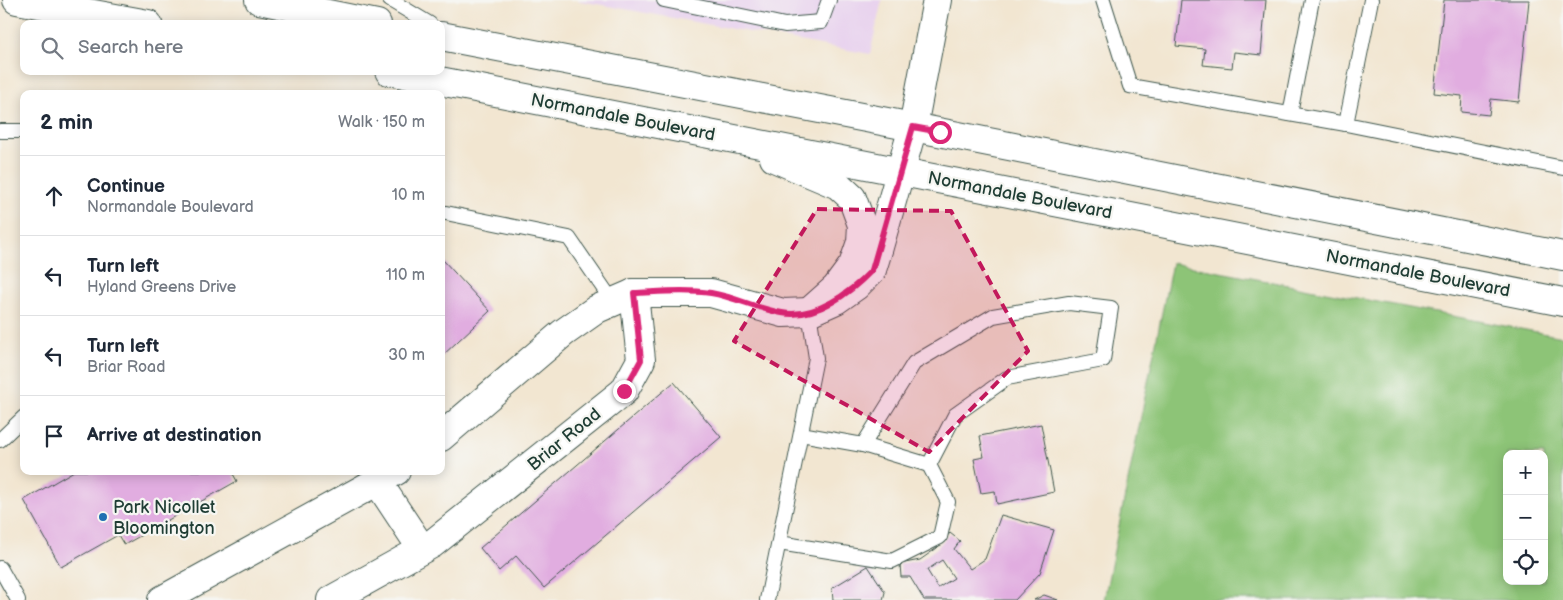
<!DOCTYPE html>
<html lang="en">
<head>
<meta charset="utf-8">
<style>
	body { margin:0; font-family:"Balsamiq Sans",sans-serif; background:#f2f2f3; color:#1f2937 }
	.controls { position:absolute; right:15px; bottom:15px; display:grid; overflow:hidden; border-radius:10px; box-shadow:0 2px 12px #0003 }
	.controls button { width:45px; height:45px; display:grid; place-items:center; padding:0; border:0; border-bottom:1px solid #e0e1e3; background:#fff; color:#1f2937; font:25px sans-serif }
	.stop { position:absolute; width:15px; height:15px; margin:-11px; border:4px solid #db2777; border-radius:50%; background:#fff }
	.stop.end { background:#db2777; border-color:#fff; box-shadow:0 1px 5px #0008 }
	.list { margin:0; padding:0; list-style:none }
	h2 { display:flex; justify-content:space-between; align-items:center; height:65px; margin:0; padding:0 20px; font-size:21px }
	h2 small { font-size:16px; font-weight:400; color:#747a83 }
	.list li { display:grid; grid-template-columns:32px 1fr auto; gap:15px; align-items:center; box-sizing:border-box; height:80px; padding:0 20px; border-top:1px solid #e0e1e3 }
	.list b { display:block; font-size:19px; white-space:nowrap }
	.list p { margin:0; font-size:16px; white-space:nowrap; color:#747a83 }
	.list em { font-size:16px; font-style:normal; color:#747a83 }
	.icon { flex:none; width:28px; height:28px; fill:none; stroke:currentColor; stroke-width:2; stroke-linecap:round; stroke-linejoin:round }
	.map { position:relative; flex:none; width:1563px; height:600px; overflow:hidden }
	.search { position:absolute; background:#fff; box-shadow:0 2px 12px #0003; left:20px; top:20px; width:425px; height:55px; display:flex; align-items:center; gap:12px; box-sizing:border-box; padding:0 18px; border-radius:10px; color:#747a83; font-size:19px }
	.panel { position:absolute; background:#fff; box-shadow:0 2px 12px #0003; left:20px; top:90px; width:425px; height:385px; border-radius:10px }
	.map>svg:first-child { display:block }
</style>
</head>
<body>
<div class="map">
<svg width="1563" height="600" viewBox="0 0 1563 600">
	<rect width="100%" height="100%" fill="#f6f6f2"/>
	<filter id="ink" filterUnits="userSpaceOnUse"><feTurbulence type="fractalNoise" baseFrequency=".02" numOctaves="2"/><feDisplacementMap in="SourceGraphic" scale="10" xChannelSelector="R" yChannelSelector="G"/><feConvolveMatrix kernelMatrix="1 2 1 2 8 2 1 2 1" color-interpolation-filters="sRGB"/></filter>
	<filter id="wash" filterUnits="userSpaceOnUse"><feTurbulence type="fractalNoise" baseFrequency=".0096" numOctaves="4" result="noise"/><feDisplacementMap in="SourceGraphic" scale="20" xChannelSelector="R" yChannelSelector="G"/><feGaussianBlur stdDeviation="1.12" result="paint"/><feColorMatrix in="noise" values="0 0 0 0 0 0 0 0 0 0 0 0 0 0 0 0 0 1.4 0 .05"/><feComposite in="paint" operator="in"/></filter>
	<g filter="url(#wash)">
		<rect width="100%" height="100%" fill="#f2e6d1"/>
		<polygon fill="#e8d2ee" points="575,0 882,0 870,54"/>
		<path fill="#8dc477" stroke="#568056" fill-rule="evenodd" d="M1172 263 1563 337V600H1104ZM1507 454H1544V581H1507Z"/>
		<g id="blocks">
			<g fill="#e1ade0" fill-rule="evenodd">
				<polygon points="1181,0 1266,0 1261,55 1234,52 1232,68 1203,65 1205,49 1176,46"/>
				<polygon points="1444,0 1529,0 1519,102 1491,99 1489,115 1461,112 1462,96 1434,93"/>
				<polygon points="443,260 490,311 441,357 441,262"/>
				<polygon points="674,382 721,437 544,588 516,556 499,571 480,548"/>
				<polygon points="1041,424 1054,492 997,504 995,491 981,493 974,459 984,457 980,436"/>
				<polygon points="74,471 238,471 233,474 237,481 124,545 118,535 61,567 24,500"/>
				<path d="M1001 515 1054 530 1040 573 1015 600H924L910 577H901L900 564 920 560 937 548 950 533 960 541 954 549 970 569 985 559ZM942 560 954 578 938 588 927 570Z"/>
				<polygon points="868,566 885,592 883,600 833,600 832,588"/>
				<polygon points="1044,595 1058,600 1034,600"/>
			</g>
		</g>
	</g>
	<g filter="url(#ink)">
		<use href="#blocks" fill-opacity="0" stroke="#3f564c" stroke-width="1"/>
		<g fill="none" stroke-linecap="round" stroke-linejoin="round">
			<g stroke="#3f564c" stroke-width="16">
				<g id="service">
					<polyline points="390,0 430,24"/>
					<polyline points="664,0 785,25 821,22 829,0"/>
					<polyline points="1103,0 1130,86 1346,124"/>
					<polyline points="1371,0 1346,124 1563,168"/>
					<polyline points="1290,114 1312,0"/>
					<polyline points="0,131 24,131"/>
					<polyline points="441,212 569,238 613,302"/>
					<polyline points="0,440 24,417"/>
					<polyline points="863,445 929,465"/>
					<polyline points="779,543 892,561 940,537 948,502 929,465 955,415 1007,378 1103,360 1111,308 1069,303 993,316 914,363 863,445 801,434"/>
					<polyline points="0,568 18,600"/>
					<polyline points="767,600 816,358 809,312"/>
				</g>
			</g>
			<g stroke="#3f564c" stroke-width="30">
				<g id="minor">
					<polyline points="441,437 563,333 597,309 634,293 711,293 783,313 809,312 836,300 856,286 872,270 879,247 913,127 937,0"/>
					<polyline points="377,481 422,549"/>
					<polyline points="162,600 396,471"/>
					<polyline points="331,600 432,544 624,391 641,360 634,293"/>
				</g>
			</g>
			<g stroke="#3f564c" stroke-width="30">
				<g id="secondary">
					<polyline points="17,0 148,24"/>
					<polyline points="259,0 377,24"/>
					<polyline points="441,36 913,127 1563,256"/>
					<polyline points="389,71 1563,302"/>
					<polyline points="774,158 838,185 852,198 862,225 861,242 853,265 836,288 809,312"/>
				</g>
			</g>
			<use href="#service" stroke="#fff" stroke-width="14"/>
			<use href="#minor" stroke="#fff" stroke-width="28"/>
			<use href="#secondary" stroke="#fff" stroke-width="28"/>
		</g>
	</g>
	<g fill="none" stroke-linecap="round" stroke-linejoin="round" filter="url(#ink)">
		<path stroke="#db2777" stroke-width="6" d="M624 391 641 360 634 293C659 292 686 289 711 293 735 297 758 309 782 313 816 319 850 293 872 270L913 127 940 132"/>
	</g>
	<path fill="#c2185b" fill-opacity="0.2" stroke="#c2185b" stroke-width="4" stroke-dasharray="10 6" stroke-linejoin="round" d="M817 209 951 211 1028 351 929 452 734 341Z"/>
	<circle fill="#1f6fb2" stroke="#f6f6f2" stroke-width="2" cx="103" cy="517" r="5"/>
	<g text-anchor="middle" stroke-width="4.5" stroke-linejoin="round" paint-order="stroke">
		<g font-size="18" fill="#1f3d34" stroke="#f6f6f2">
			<text transform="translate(623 117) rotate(11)" y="6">Normandale Boulevard</text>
			<text transform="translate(1020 195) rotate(11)" y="6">Normandale Boulevard</text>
			<text transform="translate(1418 273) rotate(11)" y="6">Normandale Boulevard</text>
			<text transform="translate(564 439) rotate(-39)" y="6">Briar Road</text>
		</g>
		<g font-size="18" fill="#1f3d34" stroke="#f6f6f2" text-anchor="start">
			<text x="113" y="513">Park Nicollet<tspan x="113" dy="21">Bloomington</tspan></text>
		</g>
	</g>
</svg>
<div class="controls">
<button>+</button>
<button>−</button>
<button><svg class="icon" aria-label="locate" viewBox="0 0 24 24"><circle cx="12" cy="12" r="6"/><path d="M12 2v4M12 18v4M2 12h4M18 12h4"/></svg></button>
</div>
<div class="stop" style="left:940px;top:132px"></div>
<div class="stop end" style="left:624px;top:391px"></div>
<div class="search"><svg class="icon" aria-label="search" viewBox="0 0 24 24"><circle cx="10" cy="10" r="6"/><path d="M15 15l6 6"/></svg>Search here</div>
<section class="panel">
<h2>2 min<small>Walk · 150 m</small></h2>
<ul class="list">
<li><svg class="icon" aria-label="ahead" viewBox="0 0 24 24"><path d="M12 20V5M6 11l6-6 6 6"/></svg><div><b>Continue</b><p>Normandale Boulevard</p></div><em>10 m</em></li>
<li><svg class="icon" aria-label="left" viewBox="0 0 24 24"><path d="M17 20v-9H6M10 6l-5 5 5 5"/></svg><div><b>Turn left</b><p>Hyland Greens Drive</p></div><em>110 m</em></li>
<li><svg class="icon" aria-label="left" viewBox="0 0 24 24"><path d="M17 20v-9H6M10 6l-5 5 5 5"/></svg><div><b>Turn left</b><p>Briar Road</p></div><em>30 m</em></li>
<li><svg class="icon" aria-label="arrive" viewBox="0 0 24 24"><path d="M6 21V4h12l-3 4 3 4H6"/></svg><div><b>Arrive at destination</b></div></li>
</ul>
</section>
</div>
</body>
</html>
